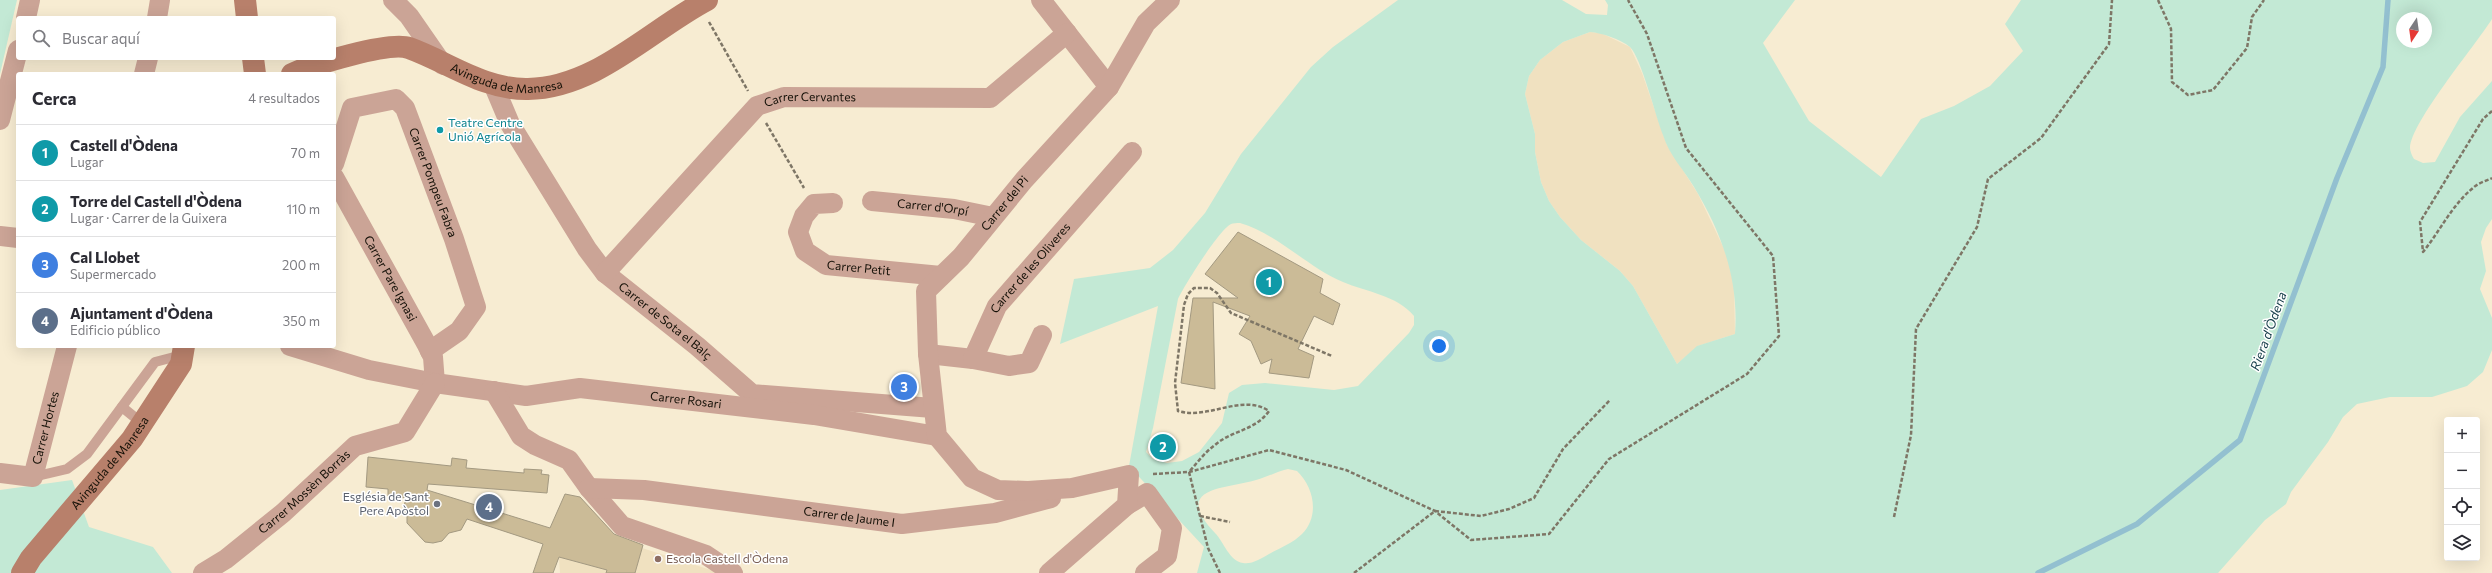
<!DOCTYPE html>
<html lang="es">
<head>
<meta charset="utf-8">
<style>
	body { margin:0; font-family:Commissioner,sans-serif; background:#f2f2f3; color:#2b2b33 }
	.controls { position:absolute; right:12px; bottom:12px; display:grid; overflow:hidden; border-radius:4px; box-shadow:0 4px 16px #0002 }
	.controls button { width:36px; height:36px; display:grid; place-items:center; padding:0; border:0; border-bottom:1px solid #e1e1e2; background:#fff; color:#2b2b33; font:20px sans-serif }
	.compass { position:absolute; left:2396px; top:12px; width:36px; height:36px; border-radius:50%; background:#fff; box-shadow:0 4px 16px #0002; rotate:193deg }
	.you { position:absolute; left:1439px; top:346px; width:14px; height:14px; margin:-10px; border:3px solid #fff; border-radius:50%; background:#1a73e8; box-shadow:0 0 0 6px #1a73e833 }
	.badge { display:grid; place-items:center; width:26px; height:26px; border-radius:50%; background:#7c3aed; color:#fff; font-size:13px; font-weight:700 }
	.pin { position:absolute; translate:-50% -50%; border:2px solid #fff; box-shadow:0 1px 4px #0006 }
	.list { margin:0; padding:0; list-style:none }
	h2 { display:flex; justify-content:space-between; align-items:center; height:52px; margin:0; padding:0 16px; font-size:17px }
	h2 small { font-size:13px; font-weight:400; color:#7c7c81 }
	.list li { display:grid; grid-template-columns:26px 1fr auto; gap:12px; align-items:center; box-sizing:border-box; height:56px; padding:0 16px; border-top:1px solid #e1e1e2 }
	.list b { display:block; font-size:15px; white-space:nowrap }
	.list p { margin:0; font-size:13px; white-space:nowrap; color:#7c7c81 }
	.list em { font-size:13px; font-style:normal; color:#7c7c81 }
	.icon { flex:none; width:22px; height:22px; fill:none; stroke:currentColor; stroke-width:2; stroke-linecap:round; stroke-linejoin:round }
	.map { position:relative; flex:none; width:2492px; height:573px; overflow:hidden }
	.search { position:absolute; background:#fff; box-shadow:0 4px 16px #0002; left:16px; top:16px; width:320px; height:44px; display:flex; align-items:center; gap:10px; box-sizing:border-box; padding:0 14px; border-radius:4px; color:#7c7c81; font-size:15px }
	.panel { position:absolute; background:#fff; box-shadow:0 4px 16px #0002; left:16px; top:72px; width:320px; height:276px; border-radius:4px }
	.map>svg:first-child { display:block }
</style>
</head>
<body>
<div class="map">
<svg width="2492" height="573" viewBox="0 0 2492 573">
	<rect width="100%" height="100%" fill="#f7ecd2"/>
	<g fill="#f0e1c0">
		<polygon points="1590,32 1601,33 1630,47 1642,73 1667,145 1698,194 1727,255 1734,286 1735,334 1698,346 1677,364 1633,286 1620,271 1581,240 1560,217 1549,201 1541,182 1535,152 1535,134 1525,94 1529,76 1540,60 1563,42"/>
		<polygon points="642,548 711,570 715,573 635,573"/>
		<polygon points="559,557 607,570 606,573 560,573"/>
	</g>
	<g fill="#c3e9d5" fill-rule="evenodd">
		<polygon points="0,0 17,0 0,74"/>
		<path d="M1398 0H1562L1586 14 1607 15 1608 5 1605 0H1795L1763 43 1809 121 1881 177 1921 119 1954 106 1990 86 2023 51 2005 24 2021 0H2492V19C2475 46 2411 122 2410 148 2410 151 2412 156 2414 159L2423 163 2435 162 2460 117 2492 81V219L2486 228 2481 242 2486 271 2480 289 2492 318V350L2483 372 2467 386 2432 397H2390L2357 404 2343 417 2328 442 2291 492 2286 504 2265 520 2218 573H1197L1204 547 1129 466 1158 306 1060 344 1074 279 1150 268 1173 250 1205 213 1241 154 1311 67 1333 47ZM2402 18H2426V42H2402ZM1590 32C1602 33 1620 39 1630 47 1641 57 1656 118 1663 135 1669 155 1684 170 1694 187 1722 233 1739 280 1735 334L1697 346 1677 364 1633 286 1620 271 1581 240 1560 217 1549 201 1541 182 1535 152V134L1525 94 1529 76 1540 60 1563 42ZM1240 223C1278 234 1307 267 1343 282 1366 292 1397 295 1414 316V325L1409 333 1358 386 1334 390 1265 383 1242 385 1229 393 1222 423 1199 452 1182 461 1167 463 1153 459 1146 452 1153 428 1178 299C1184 286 1219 230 1231 224 1233 223 1237 223 1240 223ZM1288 469 1297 471C1314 487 1320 516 1302 534 1293 543 1280 548 1269 554 1262 558 1251 565 1243 563 1229 561 1224 542 1215 533 1171 487 1225 489 1256 480 1267 477 1276 472 1288 469Z"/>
		<polygon points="72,480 89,527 153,547 172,573 0,573 0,490"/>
	</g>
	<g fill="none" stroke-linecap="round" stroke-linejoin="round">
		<polyline stroke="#93c0d0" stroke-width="5.5" points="2038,573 2137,524 2240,440 2337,178 2383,67 2388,0"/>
	</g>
	<g fill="#cbbb97" stroke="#a39981">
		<polygon points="1238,232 1323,279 1320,293 1340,304 1333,325 1314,316 1298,349 1314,356 1309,378 1269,373 1272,359 1261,364 1251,341 1239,334 1250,316 1213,302 1215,389 1181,383 1193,298 1238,298 1205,274"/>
		<circle cx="1163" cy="447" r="11"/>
		<polygon points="368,457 451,466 452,458 467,460 466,468 524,473 524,469 542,470 541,474 549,475 547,493 428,484 427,490 550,528 565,494 580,497 614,534 643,545 635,573 606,573 607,570 559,557 553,573 533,573 543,544 467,519 461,530 449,533 442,541 433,543 425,542 407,523 407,514 403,511 406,498 388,496 388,489 366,487"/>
	</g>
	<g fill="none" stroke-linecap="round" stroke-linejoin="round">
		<g stroke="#7e7666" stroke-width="2.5" stroke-dasharray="4 2" stroke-linecap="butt">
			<polyline points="2158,0 2171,29 2172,82 2188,95 2213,90 2247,48 2252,17 2264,0"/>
			<polyline points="709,22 748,91"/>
			<path d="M2492 111 2483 119 2420 222 2423 252C2440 231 2452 205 2473 188 2478 183 2486 181 2492 178"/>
			<polyline points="766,123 804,188"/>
			<polyline points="1153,474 1189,472 1269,450 1346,470 1435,511 1471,540 1549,534 1609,459 1747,374 1779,336 1773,256 1686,148 1647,34 1628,0"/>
			<polyline points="1200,516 1230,522"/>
			<polyline points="1894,517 1911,435 1916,329 1977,227 1988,179 2041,138 2109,44 2112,0"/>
			<path d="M1220 573 1208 548 1189 472C1197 463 1205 452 1215 445 1232 430 1255 431 1269 411 1242 393 1209 420 1178 411L1175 383 1184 305 1188 294 1194 288H1210L1217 293 1231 313 1332 356"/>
			<polyline points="1354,573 1435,511 1481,516 1509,509 1534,498 1563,449 1610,400"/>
		</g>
		<g stroke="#cba496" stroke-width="10">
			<polyline points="122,407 143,424"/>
			<polyline points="33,477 67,469 87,454 155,362 182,355"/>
		</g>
		<g stroke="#cba496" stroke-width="20">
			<polyline points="393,0 409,16 443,65"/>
			<polyline points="1041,0 1109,87"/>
			<polyline points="26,18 30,0"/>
			<polyline points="157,18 160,0"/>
			<polyline points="144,74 148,58"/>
			<path id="s1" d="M494 86 510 124 587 249 605 273 697 346 752 394 933 408"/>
			<polyline points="0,120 18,50"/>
			<path id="s2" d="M334 164 352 108 396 99 405 108 454 239 476 307 459 331 430 351"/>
			<path id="s3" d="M334 177 427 345 433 357 435 383"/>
			<path id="s4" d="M872 201 954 209 993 217"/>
			<path id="s5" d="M833 203 814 204 804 216 798 232 805 251 826 265 941 276"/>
			<polyline points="0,236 18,238"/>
			<path id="s6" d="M605 273 757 106 784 97 990 98 1067 33"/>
			<path id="s7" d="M290 346 369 370 435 383 526 396 580 388 814 415 937 436"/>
			<path id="s8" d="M928 354 973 359 997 306 1132 152"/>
			<polyline points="973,359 1009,366 1029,363 1042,335"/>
			<polyline points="494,391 521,436 535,445 569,460 589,488 622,526 706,555 733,573"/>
			<path id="s9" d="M0 473 33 477 67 346"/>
			<path id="s10" d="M589 488 644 490 902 524 995 513 1051 498"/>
			<polyline points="1127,505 1147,493 1172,528 1167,556 1145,573"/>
			<path id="s11" d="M203 573 226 559 283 513 355 446 405 432 435 383"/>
			<path id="s12" d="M1049 573 1127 505 1129 475 1072 488 1028 491 998 490 972 478 937 436 928 354 926 291 961 257 1024 180 1109 87 1146 23 1170 0"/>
		</g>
		<g stroke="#b8806b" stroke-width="22">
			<polyline points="245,0 247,18"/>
			<polyline points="253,58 255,74"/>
			<path id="s13" d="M292 74C312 65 389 41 409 48 448 62 484 90 528 89 596 88 650 30 707 0"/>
			<path id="s14" d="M22 573 31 558 132 439 181 364 184 346"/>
		</g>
	</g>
	<circle fill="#0f9aa8" stroke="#fff" stroke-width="1.5" cx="440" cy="130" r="4"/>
	<circle fill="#6b7280" stroke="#fff" stroke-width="1.5" cx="437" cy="504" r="4"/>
	<circle fill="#8d6e63" stroke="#fff" stroke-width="1.5" cx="658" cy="559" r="4"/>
	<g text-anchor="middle" stroke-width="3" stroke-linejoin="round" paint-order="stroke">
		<g font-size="12" fill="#130f06" stroke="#fff">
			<text dy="4" stroke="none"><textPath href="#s13" startOffset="225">Avinguda de Manresa</textPath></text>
			<text dy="4" stroke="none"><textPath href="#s6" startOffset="280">Carrer Cervantes</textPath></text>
			<text dy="4" stroke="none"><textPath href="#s2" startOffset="196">Carrer Pompeu Fabra</textPath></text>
			<text dy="4" stroke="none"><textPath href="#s12" startOffset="613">Carrer del Pi</textPath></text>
			<text dy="4" stroke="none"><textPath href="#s4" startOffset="61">Carrer d'Orpí</textPath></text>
			<text dy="4" stroke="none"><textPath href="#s5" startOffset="130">Carrer Petit</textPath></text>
			<text dy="4" stroke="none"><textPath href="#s8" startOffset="154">Carrer de les Oliveres</textPath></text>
			<text dy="4" stroke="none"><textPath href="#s3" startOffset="116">Carrer Pare Ignasi</textPath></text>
			<text dy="4" stroke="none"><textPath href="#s1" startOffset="295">Carrer de Sota el Balç</textPath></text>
			<text dy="4" stroke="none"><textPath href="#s7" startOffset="403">Carrer Rosari</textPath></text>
			<text dy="4" stroke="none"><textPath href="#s9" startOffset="84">Carrer Hortes</textPath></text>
			<text dy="4" stroke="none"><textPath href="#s14" startOffset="141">Avinguda de Manresa</textPath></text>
			<text dy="4" stroke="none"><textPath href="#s11" startOffset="130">Carrer Mossèn Borràs</textPath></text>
			<text dy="4" stroke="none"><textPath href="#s10" startOffset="262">Carrer de Jaume I</textPath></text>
		</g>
		<g font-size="12" fill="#0d838f" stroke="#fff" text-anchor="start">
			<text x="448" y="127">Teatre Centre<tspan x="448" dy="14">Unió Agrícola</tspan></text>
		</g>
		<g font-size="12" fill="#5b616d" stroke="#fff" text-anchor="end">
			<text x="429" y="501">Església de Sant<tspan x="429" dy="14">Pere Apòstol</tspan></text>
		</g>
		<g font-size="12" fill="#785e54" stroke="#fff" text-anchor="start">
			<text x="666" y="563">Escola Castell d'Òdena</text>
		</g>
		<g font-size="13" font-style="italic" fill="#153d49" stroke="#fff">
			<text transform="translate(2268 331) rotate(-70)" y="5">Riera d'Òdena</text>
		</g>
	</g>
</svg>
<div class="controls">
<button>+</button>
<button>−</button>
<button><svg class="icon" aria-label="locate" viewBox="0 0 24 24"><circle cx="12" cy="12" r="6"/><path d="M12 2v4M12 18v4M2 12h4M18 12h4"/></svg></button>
<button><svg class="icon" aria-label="layers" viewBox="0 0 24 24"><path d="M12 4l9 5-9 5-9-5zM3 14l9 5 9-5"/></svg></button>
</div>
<svg class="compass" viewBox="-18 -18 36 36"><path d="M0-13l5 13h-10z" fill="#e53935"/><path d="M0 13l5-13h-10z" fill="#7c7c81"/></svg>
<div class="you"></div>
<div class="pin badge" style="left:1269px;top:282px;background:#0f9aa8">1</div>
<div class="pin badge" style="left:1163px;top:447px;background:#0f9aa8">2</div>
<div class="pin badge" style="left:904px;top:387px;background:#3f7fe0">3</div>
<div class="pin badge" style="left:489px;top:507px;background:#5c6f8a">4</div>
<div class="search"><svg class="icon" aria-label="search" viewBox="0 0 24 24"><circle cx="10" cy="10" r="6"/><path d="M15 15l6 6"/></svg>Buscar aquí</div>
<section class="panel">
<h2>Cerca<small>4 resultados</small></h2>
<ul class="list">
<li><span class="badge" style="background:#0f9aa8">1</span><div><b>Castell d'Òdena</b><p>Lugar</p></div><em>70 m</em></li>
<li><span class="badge" style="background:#0f9aa8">2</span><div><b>Torre del Castell d'Òdena</b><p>Lugar · Carrer de la Guixera</p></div><em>110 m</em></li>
<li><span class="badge" style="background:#3f7fe0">3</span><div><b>Cal Llobet</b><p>Supermercado</p></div><em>200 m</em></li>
<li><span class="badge" style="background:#5c6f8a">4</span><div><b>Ajuntament d'Òdena</b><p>Edificio público</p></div><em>350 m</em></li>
</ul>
</section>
</div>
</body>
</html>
